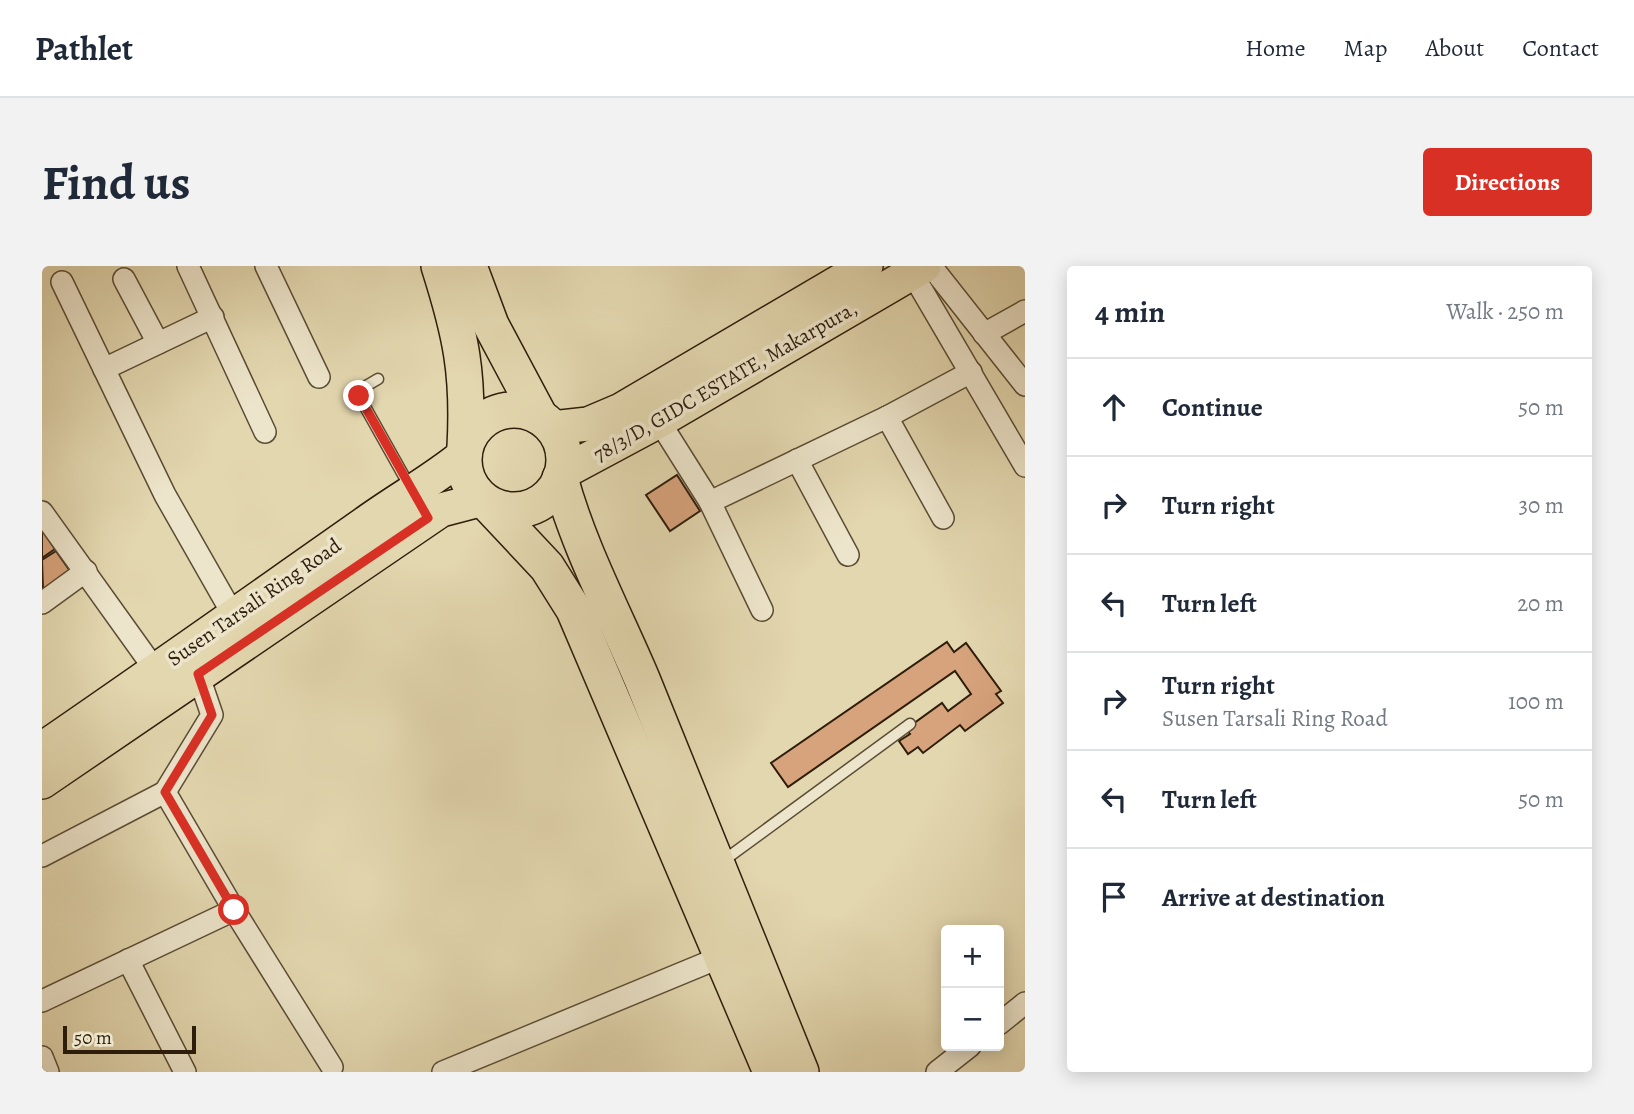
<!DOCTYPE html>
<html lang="en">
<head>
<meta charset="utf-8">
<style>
	body { margin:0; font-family:Alegreya,serif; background:#f2f2f3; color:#1f2937 }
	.controls { position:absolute; right:21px; bottom:21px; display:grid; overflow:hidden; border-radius:7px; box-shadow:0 4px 18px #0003 }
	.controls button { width:63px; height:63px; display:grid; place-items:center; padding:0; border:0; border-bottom:2px solid #e0e1e3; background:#fff; color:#1f2937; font:35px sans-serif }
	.scale { position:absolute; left:21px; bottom:18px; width:133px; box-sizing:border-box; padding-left:7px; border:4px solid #2e1d0b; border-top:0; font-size:19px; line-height:24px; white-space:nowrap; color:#2e1d0b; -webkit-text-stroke:5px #ede5cb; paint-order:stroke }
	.stop { position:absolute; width:21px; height:21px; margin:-16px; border:5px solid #d93025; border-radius:50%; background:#fff }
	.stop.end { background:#d93025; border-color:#fff; box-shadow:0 2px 7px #0008 }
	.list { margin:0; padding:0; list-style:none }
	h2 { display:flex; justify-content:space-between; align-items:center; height:91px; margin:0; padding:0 28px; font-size:30px }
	h2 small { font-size:23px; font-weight:400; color:#747a83 }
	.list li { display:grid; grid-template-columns:46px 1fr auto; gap:21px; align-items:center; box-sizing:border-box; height:98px; padding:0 28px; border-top:2px solid #e0e1e3 }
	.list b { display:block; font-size:26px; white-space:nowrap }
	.list p { margin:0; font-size:23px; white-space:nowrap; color:#747a83 }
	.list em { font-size:23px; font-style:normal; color:#747a83 }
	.icon { flex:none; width:38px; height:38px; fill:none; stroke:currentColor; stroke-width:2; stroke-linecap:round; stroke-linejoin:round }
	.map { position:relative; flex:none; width:983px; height:806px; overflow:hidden; border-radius:7px }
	header { display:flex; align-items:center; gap:42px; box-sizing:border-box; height:98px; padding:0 35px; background:#fff; border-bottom:2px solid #e0e1e3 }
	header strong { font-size:33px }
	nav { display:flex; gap:38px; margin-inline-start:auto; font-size:24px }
	.intro { display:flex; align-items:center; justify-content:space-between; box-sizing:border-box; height:168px; padding:0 42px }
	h1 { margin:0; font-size:49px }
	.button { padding:18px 32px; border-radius:7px; background:#d93025; color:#fff; font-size:24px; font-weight:700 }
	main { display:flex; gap:42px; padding:0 42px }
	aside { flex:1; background:#fff; border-radius:7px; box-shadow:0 4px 18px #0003 }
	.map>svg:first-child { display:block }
</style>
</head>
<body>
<header>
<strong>Pathlet</strong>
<nav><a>Home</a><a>Map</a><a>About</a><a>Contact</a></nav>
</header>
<div class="intro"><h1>Find us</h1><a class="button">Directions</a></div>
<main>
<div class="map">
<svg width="983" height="806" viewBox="0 0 983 806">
	<rect width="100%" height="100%" fill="#e3d7af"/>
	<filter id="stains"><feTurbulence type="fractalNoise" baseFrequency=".00286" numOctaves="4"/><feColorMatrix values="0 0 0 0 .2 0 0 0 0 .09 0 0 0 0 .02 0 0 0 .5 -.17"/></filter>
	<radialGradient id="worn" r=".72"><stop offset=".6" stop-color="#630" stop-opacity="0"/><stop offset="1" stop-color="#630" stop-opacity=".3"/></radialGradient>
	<g fill="#d7a37c" stroke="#2e1d0b" stroke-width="2">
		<polygon points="635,209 658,245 628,265 604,229"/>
		<polygon points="0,264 13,283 0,292"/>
		<polygon points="14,285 28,305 1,323 0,294"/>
		<polygon points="905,376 912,386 924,377 959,425 954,428 961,437 923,465 918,459 881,487 876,481 866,488 857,475 868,468 864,463 900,437 906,445 929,428 913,405 746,521 729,497"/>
	</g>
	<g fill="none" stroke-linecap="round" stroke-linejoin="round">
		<g stroke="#5b4c34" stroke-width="13">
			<g id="service">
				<polyline points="336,113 324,120 317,130 368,221"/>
				<polyline points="681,595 868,458"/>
			</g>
		</g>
		<g stroke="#5b4c34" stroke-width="24">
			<g id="minor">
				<polyline points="146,0 223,166"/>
				<polyline points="224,0 277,111"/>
				<polyline points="889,0 983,119"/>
				<polyline points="870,7 983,200"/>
				<polyline points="82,13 116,77"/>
				<polyline points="20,16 123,229 193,352"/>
				<polyline points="942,68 983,45"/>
				<polyline points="62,103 171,51"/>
				<polyline points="845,151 901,252"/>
				<polyline points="617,155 668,236 845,151 929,106"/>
				<polyline points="755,194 806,289"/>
				<polyline points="668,236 720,344"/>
				<polyline points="0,246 114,405"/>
				<polyline points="0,337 44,305"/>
				<polyline points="0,590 123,526"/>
				<polyline points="192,644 290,801"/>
				<polyline points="86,694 143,806"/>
				<polyline points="0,735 192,644 123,526 170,449 156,408"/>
				<polyline points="957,758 983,737"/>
				<polyline points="0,791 6,806"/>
				<polyline points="401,806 679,691"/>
				<polyline points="895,806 928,780"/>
			</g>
		</g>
		<g stroke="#2e1d0b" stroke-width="36">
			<g id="primary">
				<polyline points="510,162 546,158 579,144 824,0"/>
				<polyline points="520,207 617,155 882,0"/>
				<path d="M0 483C108 409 215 333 322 258 355 234 390 215 422 189"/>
				<polyline points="0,516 399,244 441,233"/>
			</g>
		</g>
		<g stroke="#2e1d0b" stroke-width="38">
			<g id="trunk">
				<path d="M397 0C419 69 427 108 423 181"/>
				<polyline points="427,0 449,59 498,151"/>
				<circle cx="472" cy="194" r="50"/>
				<path d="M518 212C537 282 572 347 600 413 654 544 707 675 759 806"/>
				<polyline points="445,237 505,301 532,344 729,806"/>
			</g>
		</g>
		<use href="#service" stroke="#ede5cb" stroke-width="10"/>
		<use href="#minor" stroke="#ede5cb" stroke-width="21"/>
		<use href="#primary" stroke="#e3d7af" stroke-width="33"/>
		<use href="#trunk" stroke="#e3d7af" stroke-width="35"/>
	</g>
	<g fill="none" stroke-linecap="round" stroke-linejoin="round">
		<polyline stroke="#d93025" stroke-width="9" points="192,644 123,526 170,449 156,408 386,252 317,130"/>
	</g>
	<g text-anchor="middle" stroke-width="7" stroke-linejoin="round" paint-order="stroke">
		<g font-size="21" fill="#2e1d0b" stroke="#ede5cb">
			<text transform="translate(683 115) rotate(-30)" y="7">78/3/D, GIDC ESTATE, Makarpura,</text>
			<text transform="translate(212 336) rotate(-35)" y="7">Susen Tarsali Ring Road</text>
		</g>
	</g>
	<rect width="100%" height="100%" filter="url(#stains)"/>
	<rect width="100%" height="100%" fill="url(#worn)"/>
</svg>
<div class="controls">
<button>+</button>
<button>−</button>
</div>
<div class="scale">50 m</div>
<div class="stop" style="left:192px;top:644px"></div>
<div class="stop end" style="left:317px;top:130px"></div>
</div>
<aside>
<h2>4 min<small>Walk · 250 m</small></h2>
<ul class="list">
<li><svg class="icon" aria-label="ahead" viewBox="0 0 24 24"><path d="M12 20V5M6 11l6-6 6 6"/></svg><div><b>Continue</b></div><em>50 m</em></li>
<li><svg class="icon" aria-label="right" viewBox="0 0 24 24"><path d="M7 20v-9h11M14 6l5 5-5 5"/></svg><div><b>Turn right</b></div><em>30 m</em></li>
<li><svg class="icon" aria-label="left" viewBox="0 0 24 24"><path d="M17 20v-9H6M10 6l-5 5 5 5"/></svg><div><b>Turn left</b></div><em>20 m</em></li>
<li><svg class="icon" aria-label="right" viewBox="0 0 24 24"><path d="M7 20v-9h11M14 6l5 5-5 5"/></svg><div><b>Turn right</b><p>Susen Tarsali Ring Road</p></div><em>100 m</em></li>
<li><svg class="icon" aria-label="left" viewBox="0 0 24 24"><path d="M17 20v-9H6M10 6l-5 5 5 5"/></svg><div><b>Turn left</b></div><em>50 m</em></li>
<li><svg class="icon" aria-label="arrive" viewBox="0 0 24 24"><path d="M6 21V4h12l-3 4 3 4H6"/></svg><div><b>Arrive at destination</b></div></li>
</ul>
</aside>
</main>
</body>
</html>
